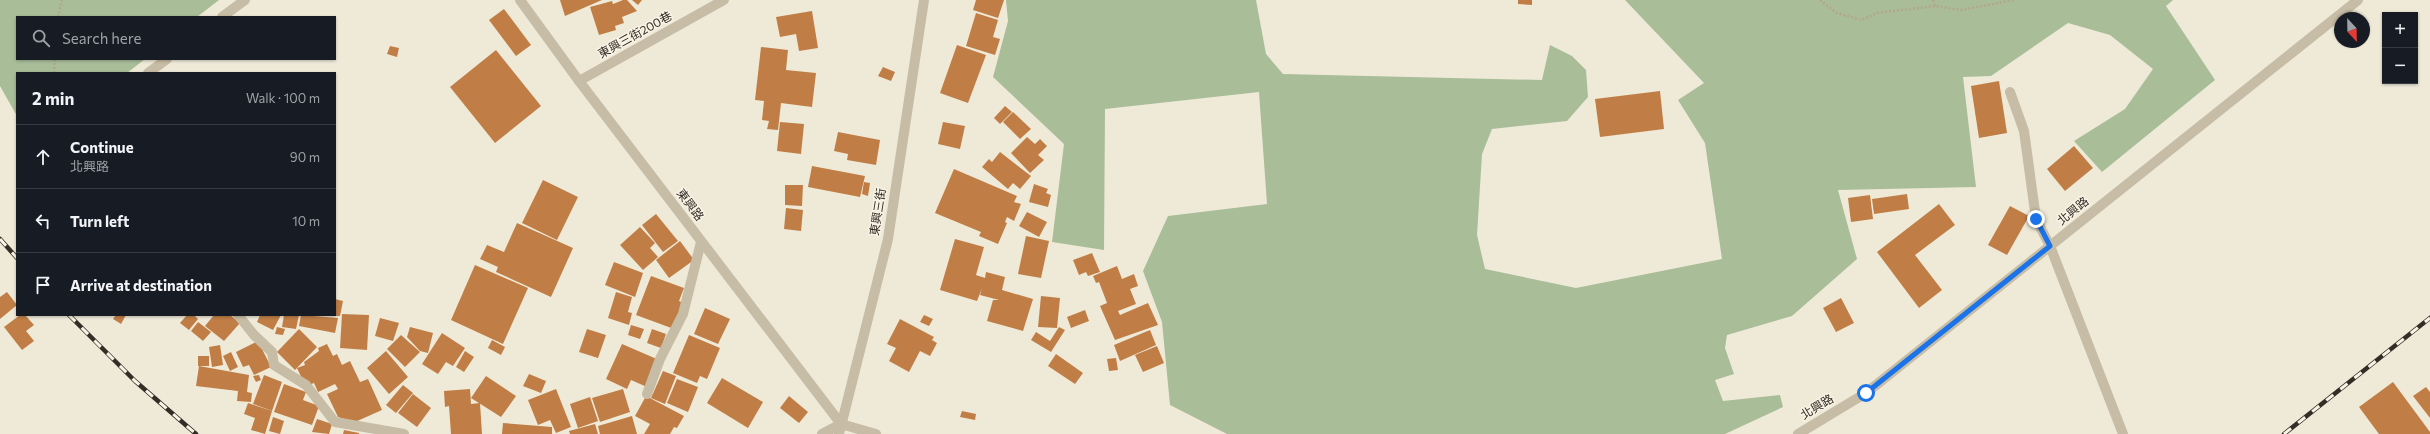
<!DOCTYPE html>
<html lang="en">
<head>
<meta charset="utf-8">
<style>
	body { margin:0; font-family:Commissioner,"Noto Sans TC",sans-serif; background:#20242c; color:#f1f3f6 }
	.controls { position:absolute; right:12px; top:12px; display:grid; overflow:hidden; border-radius:0px; box-shadow:0 1px 3px #0004 }
	.controls button { width:36px; height:36px; display:grid; place-items:center; padding:0; border:0; border-bottom:1px solid #363941; background:#171b24; color:#f1f3f6; font:20px sans-serif }
	.compass { position:absolute; left:2334px; top:12px; width:36px; height:36px; border-radius:50%; background:#171b24; box-shadow:0 1px 3px #0004; rotate:158deg }
	.stop { position:absolute; width:12px; height:12px; margin:-9px; border:3px solid #1a73e8; border-radius:50%; background:#fff }
	.stop.end { background:#1a73e8; border-color:#fff; box-shadow:0 1px 4px #0008 }
	.list { margin:0; padding:0; list-style:none }
	h2 { display:flex; justify-content:space-between; align-items:center; height:52px; margin:0; padding:0 16px; font-size:17px }
	h2 small { font-size:13px; font-weight:400; color:#9ea1a6 }
	.list li { display:grid; grid-template-columns:26px 1fr auto; gap:12px; align-items:center; box-sizing:border-box; height:64px; padding:0 16px; border-top:1px solid #363941 }
	.list b { display:block; font-size:15px; white-space:nowrap }
	.list p { margin:0; font-size:13px; white-space:nowrap; color:#9ea1a6 }
	.list em { font-size:13px; font-style:normal; color:#9ea1a6 }
	.icon { flex:none; width:22px; height:22px; fill:none; stroke:currentColor; stroke-width:2; stroke-linecap:round; stroke-linejoin:round }
	.map { position:relative; flex:none; width:2430px; height:434px; overflow:hidden }
	.search { position:absolute; background:#171b24; box-shadow:0 1px 3px #0004; left:16px; top:16px; width:320px; height:44px; display:flex; align-items:center; gap:10px; box-sizing:border-box; padding:0 14px; border-radius:0px; color:#9ea1a6; font-size:15px }
	.panel { position:absolute; background:#171b24; box-shadow:0 1px 3px #0004; left:16px; top:72px; width:320px; height:244px; border-radius:0px }
	.map>svg:first-child { display:block }
</style>
</head>
<body>
<div class="map">
<svg width="2430" height="434" viewBox="0 0 2430 434">
	<rect width="100%" height="100%" fill="#efead8"/>
	<g fill="#a9bd99">
		<polygon points="0,0 219,0 197,17 17,17 17,59 145,59 127,73 17,73 17,116 0,86"/>
		<polygon points="1006,0 1256,0 1266,54 1283,74 1542,80 1550,45 1572,56 1586,70 1588,97 1567,121 1492,129 1482,154 1477,235 1485,269 1576,288 1722,259 1705,143 1678,100 1704,83 1625,0 2173,0 2166,6 2215,80 2102,172 2074,141 2125,109 2153,69 2110,35 2068,23 1991,76 1963,77 1976,187 1838,190 1857,259 1792,316 1727,335 1725,348 1734,374 1715,380 1723,401 1780,395 1783,407 1725,434 1227,434 1170,405 1162,322 1143,271 1168,216 1267,204 1259,92 1105,109 1104,250 1052,242 1064,144 993,77 1008,21"/>
	</g>
	<g fill="#c07e46">
		<polygon points="560,0 602,0 565,16"/>
		<polygon points="623,0 627,0 637,11 622,17 624,23 615,26 616,30 599,35 590,7 612,1 613,4"/>
		<polygon points="632,0 642,0 638,5"/>
		<polygon points="976,0 1004,0 998,18 973,10"/>
		<polygon points="1518,0 1532,0 1532,5 1518,4"/>
		<polygon points="504,9 531,45 516,56 489,20"/>
		<polygon points="812,11 818,48 799,51 796,34 780,37 776,17"/>
		<polygon points="976,13 998,20 993,37 1000,39 995,55 966,46"/>
		<polygon points="957,45 986,55 968,103 940,93"/>
		<polygon points="390,46 399,48 397,57 387,54"/>
		<polygon points="761,47 788,50 786,70 816,73 812,107 781,103 778,130 767,129 769,121 762,120 764,101 755,100"/>
		<polygon points="496,50 541,106 495,143 450,87"/>
		<polygon points="883,67 895,72 891,81 878,76"/>
		<polygon points="1999,81 2007,133 1979,138 1971,86"/>
		<polygon points="1660,91 1664,129 1600,137 1595,99"/>
		<polygon points="1005,106 1012,112 1000,124 994,118"/>
		<polygon points="1013,112 1031,129 1020,139 1003,122"/>
		<polygon points="780,122 804,124 801,154 777,151"/>
		<polygon points="943,122 965,126 960,149 938,144"/>
		<polygon points="838,132 880,140 876,165 847,160 848,154 834,151"/>
		<polygon points="1027,137 1035,144 1040,139 1047,146 1038,155 1044,160 1030,173 1011,153"/>
		<polygon points="2074,146 2093,168 2065,191 2047,169"/>
		<polygon points="1000,152 1031,176 1020,189 1013,183 1008,189 982,167 989,159 992,162"/>
		<polygon points="812,166 865,176 860,197 808,187"/>
		<polygon points="954,169 1017,196 1014,202 1021,204 1014,221 1007,217 1005,222 1007,223 998,244 979,236 981,232 935,213"/>
		<polygon points="543,180 578,197 557,240 522,223"/>
		<polygon points="864,182 870,183 868,196 862,194"/>
		<polygon points="1034,184 1048,189 1046,193 1051,195 1048,207 1029,202"/>
		<polygon points="785,185 803,185 802,206 785,205"/>
		<polygon points="1907,194 1909,209 1874,214 1872,199"/>
		<polygon points="1870,195 1873,219 1851,222 1848,198"/>
		<polygon points="1939,204 1955,225 1915,255 1942,290 1919,308 1877,252"/>
		<polygon points="2010,206 2029,216 2007,255 1988,245"/>
		<polygon points="786,208 803,210 801,231 784,229"/>
		<polygon points="1027,212 1047,222 1039,237 1019,226"/>
		<polygon points="656,214 678,241 663,252 642,225"/>
		<polygon points="517,223 573,248 551,297 496,272 498,267 480,259 487,245 504,252"/>
		<polygon points="640,227 655,243 650,248 658,257 643,270 620,245"/>
		<polygon points="1026,236 1049,241 1041,278 1018,274"/>
		<polygon points="955,239 984,247 976,275 985,278 986,272 1005,277 1002,290 1033,299 1023,331 987,321 993,300 999,300 980,295 982,288 977,301 940,290"/>
		<polygon points="680,241 694,260 669,278 656,260"/>
		<polygon points="1092,253 1100,272 1088,276 1086,272 1079,275 1073,260"/>
		<polygon points="614,262 643,273 635,297 605,285"/>
		<polygon points="475,265 528,288 503,344 451,320"/>
		<polygon points="1117,266 1122,279 1134,274 1138,286 1130,289 1136,304 1118,311 1120,315 1148,303 1158,325 1115,340 1100,306 1107,303 1099,282 1096,283 1093,276"/>
		<polygon points="651,276 684,288 679,301 684,303 674,329 636,315"/>
		<polygon points="7,292 17,305 0,319 0,297"/>
		<polygon points="616,292 632,297 628,312 632,313 629,325 608,318"/>
		<polygon points="1041,296 1060,298 1057,328 1038,327"/>
		<polygon points="1841,298 1854,323 1836,332 1823,308"/>
		<polygon points="335,299 343,301 340,316 335,316"/>
		<polygon points="705,308 730,319 718,344 694,334"/>
		<polygon points="1085,310 1089,321 1071,328 1067,317"/>
		<polygon points="342,314 369,315 367,350 340,348"/>
		<polygon points="20,315 25,315 34,325 26,331 34,341 22,350 4,327"/>
		<polygon points="116,315 126,315 121,324 113,319"/>
		<polygon points="187,315 194,315 198,319 189,330 180,323"/>
		<polygon points="214,315 230,315 240,323 224,341 205,326"/>
		<polygon points="260,315 281,315 273,330 257,322"/>
		<polygon points="284,315 299,315 296,329 282,327"/>
		<polygon points="301,315 338,318 335,333 299,326"/>
		<polygon points="924,315 933,319 929,326 920,322"/>
		<polygon points="380,318 399,323 393,341 375,336"/>
		<polygon points="900,319 934,337 932,340 937,343 930,356 920,351 909,372 889,361 896,348 887,344"/>
		<polygon points="198,322 211,332 203,341 191,331"/>
		<polygon points="631,325 644,329 640,339 628,335"/>
		<polygon points="277,327 285,329 283,335 275,334"/>
		<polygon points="410,327 433,333 428,353 420,351 407,337"/>
		<polygon points="1059,327 1065,330 1051,352 1031,340 1036,332 1050,341"/>
		<polygon points="299,329 317,347 295,370 277,352"/>
		<polygon points="587,329 606,335 598,358 579,352"/>
		<polygon points="652,329 666,334 661,348 647,343"/>
		<polygon points="1150,330 1156,345 1120,361 1114,345"/>
		<polygon points="442,333 465,348 453,366 446,362 438,374 422,364"/>
		<polygon points="401,335 420,352 405,367 387,349"/>
		<polygon points="689,335 720,348 707,379 700,376 697,383 673,373"/>
		<polygon points="492,340 505,347 501,355 488,348"/>
		<polygon points="258,341 271,367 254,375 249,365 243,367 236,352"/>
		<polygon points="327,344 333,356 337,354 342,365 350,361 360,382 368,379 382,410 355,422 338,417 327,394 338,389 335,384 318,392 314,383 309,385 304,383 297,368 305,365 304,362 319,351 318,348"/>
		<polygon points="622,344 659,360 647,387 631,380 627,389 606,379"/>
		<polygon points="220,345 223,365 212,367 209,347"/>
		<polygon points="1157,346 1164,363 1143,372 1135,355"/>
		<polygon points="386,351 408,377 389,394 367,368"/>
		<polygon points="465,351 474,357 464,372 456,367"/>
		<polygon points="231,352 238,367 230,371 223,356"/>
		<polygon points="1056,354 1083,373 1075,384 1048,366"/>
		<rect x="198" y="356" width="11" height="10"/>
		<polygon points="1116,358 1118,370 1109,371 1107,359"/>
		<polygon points="199,366 249,375 247,392 252,393 251,402 237,401 238,391 196,386"/>
		<polygon points="663,371 676,376 665,404 651,398"/>
		<polygon points="529,374 546,381 541,393 523,386"/>
		<polygon points="259,375 261,380 256,382 253,376"/>
		<polygon points="264,375 282,382 272,411 253,404"/>
		<polygon points="486,376 516,396 501,417 471,398"/>
		<polygon points="722,378 763,402 748,428 707,403"/>
		<polygon points="677,379 698,387 688,412 667,403"/>
		<polygon points="2393,382 2430,432 2430,434 2379,434 2359,407"/>
		<polygon points="284,384 306,392 303,400 319,406 312,425 274,412"/>
		<polygon points="403,385 413,393 396,413 386,405"/>
		<polygon points="2426,387 2430,392 2430,418 2413,396"/>
		<polygon points="470,389 471,404 480,403 482,434 451,434 449,406 445,407 444,391"/>
		<polygon points="556,389 571,427 556,433 550,420 538,425 528,400"/>
		<polygon points="623,389 630,412 600,422 592,398"/>
		<polygon points="413,394 431,408 417,427 398,413"/>
		<polygon points="646,396 684,416 677,428 674,427 670,434 644,434 650,424 635,416"/>
		<polygon points="789,396 808,412 799,423 780,408"/>
		<polygon points="590,397 598,421 578,428 570,404"/>
		<polygon points="248,403 272,411 265,434 251,430 255,418 244,414"/>
		<polygon points="962,411 976,414 975,420 960,417"/>
		<polygon points="632,416 637,434 600,434 598,426"/>
		<polygon points="273,417 284,421 280,434 269,431"/>
		<polygon points="317,419 332,424 329,434 312,432"/>
		<polygon points="503,423 552,427 552,434 502,434"/>
		<polygon points="595,424 598,434 570,434 569,431"/>
		<polygon points="344,430 359,433 359,434 343,434"/>
	</g>
	<g fill="none" stroke-linecap="round" stroke-linejoin="round">
		<g stroke="#b2a690" stroke-width="2.5" stroke-dasharray="2 2" stroke-linecap="butt">
			<polyline points="1820,0 1837,13 1861,20 1877,13 1935,6 1961,10 2014,0"/>
			<polyline points="1933,0 1935,6"/>
			<polyline points="58,17 62,0"/>
			<polyline points="54,73 55,59"/>
		</g>
		<g stroke="#c7bca5" stroke-width="10">
			<polyline points="520,0 579,81 841,424"/>
			<polyline points="222,17 245,0"/>
			<polyline points="148,73 167,59"/>
			<polyline points="579,81 724,0"/>
			<polyline points="2010,92 2024,131 2036,219 2050,246 2123,434"/>
			<polyline points="238,315 254,335 272,352 274,365 306,385 335,422 404,434"/>
			<polyline points="647,394 660,359 683,314 701,242"/>
			<polyline points="841,424 876,434"/>
			<polyline points="822,434 841,424"/>
			<polyline points="839,434 888,239 924,0"/>
			<polyline points="1798,434 1866,393 2358,0"/>
		</g>
		<g stroke="#332d26" stroke-width="4.5">
			<g id="rail">
				<polyline points="0,239 17,258"/>
				<polyline points="69,315 135,381 196,434"/>
				<polyline points="2284,434 2430,318"/>
			</g>
		</g>
		<use href="#rail" stroke="#f8f3e4" stroke-width="3" stroke-dasharray="9" stroke-linecap="butt"/>
	</g>
	<g fill="none" stroke-linecap="round" stroke-linejoin="round">
		<polyline stroke="#1a73e8" stroke-width="5" points="1866,393 2050,246 2036,219"/>
	</g>
	<g text-anchor="middle" stroke-width="3" stroke-linejoin="round" paint-order="stroke">
		<g font-size="12" fill="#332d26" stroke="#f8f3e4">
			<text transform="translate(635 35) rotate(-29)" y="4">東興三街200巷</text>
			<text transform="translate(690 205) rotate(53)" y="4">東興路</text>
			<text transform="translate(2073 211) rotate(-39)" y="4">北興路</text>
			<text transform="translate(878 212) rotate(-81)" y="4">東興三街</text>
			<text transform="translate(1817 407) rotate(-31)" y="4">北興路</text>
		</g>
	</g>
</svg>
<div class="controls">
<button>+</button>
<button>−</button>
</div>
<svg class="compass" viewBox="-18 -18 36 36"><path d="M0-13l5 13h-10z" fill="#e53935"/><path d="M0 13l5-13h-10z" fill="#9ea1a6"/></svg>
<div class="stop" style="left:1866px;top:393px"></div>
<div class="stop end" style="left:2036px;top:219px"></div>
<div class="search"><svg class="icon" aria-label="search" viewBox="0 0 24 24"><circle cx="10" cy="10" r="6"/><path d="M15 15l6 6"/></svg>Search here</div>
<section class="panel">
<h2>2 min<small>Walk · 100 m</small></h2>
<ul class="list">
<li><svg class="icon" aria-label="ahead" viewBox="0 0 24 24"><path d="M12 20V5M6 11l6-6 6 6"/></svg><div><b>Continue</b><p>北興路</p></div><em>90 m</em></li>
<li><svg class="icon" aria-label="left" viewBox="0 0 24 24"><path d="M17 20v-9H6M10 6l-5 5 5 5"/></svg><div><b>Turn left</b></div><em>10 m</em></li>
<li><svg class="icon" aria-label="arrive" viewBox="0 0 24 24"><path d="M6 21V4h12l-3 4 3 4H6"/></svg><div><b>Arrive at destination</b></div></li>
</ul>
</section>
</div>
</body>
</html>
